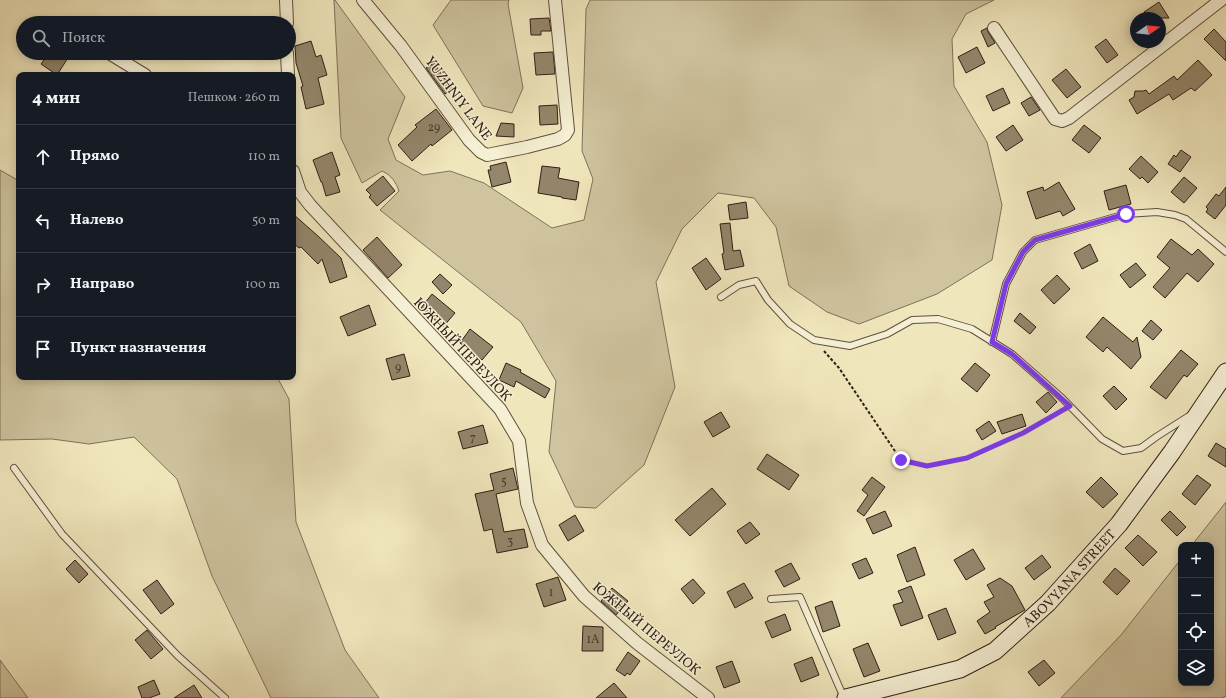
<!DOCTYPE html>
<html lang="ru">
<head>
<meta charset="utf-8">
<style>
	body { margin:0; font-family:Vollkorn,serif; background:#242831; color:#f1f3f6 }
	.controls { position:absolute; right:12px; bottom:12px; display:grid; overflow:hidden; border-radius:8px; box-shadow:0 2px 10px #0003 }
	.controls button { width:36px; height:36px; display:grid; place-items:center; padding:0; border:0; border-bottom:1px solid #363941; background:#171b24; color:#f1f3f6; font:20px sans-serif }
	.compass { position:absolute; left:1130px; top:12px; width:36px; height:36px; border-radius:50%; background:#171b24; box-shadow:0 2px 10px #0003; rotate:76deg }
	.stop { position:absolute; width:12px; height:12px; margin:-9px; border:3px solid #7c3aed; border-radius:50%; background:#fff }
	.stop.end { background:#7c3aed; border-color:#fff; box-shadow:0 1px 4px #0008 }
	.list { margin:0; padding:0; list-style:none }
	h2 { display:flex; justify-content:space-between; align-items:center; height:52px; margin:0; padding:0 16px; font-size:17px }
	h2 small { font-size:13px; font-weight:400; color:#9ea1a6 }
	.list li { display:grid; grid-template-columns:26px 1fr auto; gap:12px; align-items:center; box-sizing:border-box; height:64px; padding:0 16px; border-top:1px solid #363941 }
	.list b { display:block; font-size:15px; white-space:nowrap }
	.list em { font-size:13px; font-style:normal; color:#9ea1a6 }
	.icon { flex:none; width:22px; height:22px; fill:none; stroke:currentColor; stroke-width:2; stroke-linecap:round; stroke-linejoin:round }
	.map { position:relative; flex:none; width:1226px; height:698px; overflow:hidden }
	.search { position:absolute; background:#171b24; box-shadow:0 2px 10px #0003; left:16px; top:16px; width:280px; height:44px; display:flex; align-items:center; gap:10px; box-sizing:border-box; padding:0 14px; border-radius:22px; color:#9ea1a6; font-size:15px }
	.panel { position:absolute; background:#171b24; box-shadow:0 2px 10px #0003; left:16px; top:72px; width:280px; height:308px; border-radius:8px }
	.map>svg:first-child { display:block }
</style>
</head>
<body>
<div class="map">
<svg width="1226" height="698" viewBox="0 0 1226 698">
	<rect width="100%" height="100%" fill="#f0e6bc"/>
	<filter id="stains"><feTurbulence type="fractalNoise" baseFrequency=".005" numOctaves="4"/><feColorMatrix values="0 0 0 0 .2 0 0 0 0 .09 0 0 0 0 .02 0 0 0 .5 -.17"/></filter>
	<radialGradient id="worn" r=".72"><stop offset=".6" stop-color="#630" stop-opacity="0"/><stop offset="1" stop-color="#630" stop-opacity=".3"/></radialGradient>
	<g fill="#cfc49f" stroke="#80715a">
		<path d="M334 0H335L405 97 388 139 396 160 423 175 450 171 484 183 552 228 584 220 593 179 582 151 586 9 590 0H994L966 14 952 39 954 86 987 142 1002 205 992 260 937 294 859 324 827 312 789 286 776 227 754 198 718 193 682 229 656 282 675 387 644 465 596 508 575 507 549 452 556 381 521 322 380 210 399 191C396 182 391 175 382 171L362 183 341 138Z"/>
		<polygon points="451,0 509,0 508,4 523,88 512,113 483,106 433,25"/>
		<polygon points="0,170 19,181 19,377 277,377 289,399 296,522 345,650 379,698 271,698 212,576 177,479 134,437 89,444 52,439 0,440"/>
		<polygon points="1226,502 1226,696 1222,698 1061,698 1121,635 1181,559 1181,683 1211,683 1211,545 1192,545"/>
		<polygon points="0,660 28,698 0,698"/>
	</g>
	<g fill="#94866b" stroke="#301e14">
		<polygon points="1159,2 1169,18 1149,18 1144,12"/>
		<polygon points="549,18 551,31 541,31 541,35 531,35 530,19"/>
		<polygon points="987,28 988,32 995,43 988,47 981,31"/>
		<polygon points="1214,29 1226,42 1226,61 1204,39"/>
		<polygon points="1106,39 1118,55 1107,63 1095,47"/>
		<polygon points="311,41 316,57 321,55 327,75 318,78 324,104 306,109 301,87 303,86 296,63 295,46"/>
		<polygon points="977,47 985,63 966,73 958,57"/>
		<polygon points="553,52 555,74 536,75 534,53"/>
		<polygon points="49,53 71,53 57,75 41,64"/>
		<polygon points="1198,60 1212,75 1195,91 1191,88 1173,100 1169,94 1137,114 1129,100 1134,97 1135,91 1143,91 1146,90 1149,94 1174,76 1177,80"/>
		<polygon points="434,63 452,89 445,94 426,68"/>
		<polygon points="1066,69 1081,87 1067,98 1052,80"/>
		<polygon points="1003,88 1010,103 993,111 986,96"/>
		<polygon points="1031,97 1040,110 1029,116 1021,103"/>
		<polygon points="557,105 558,124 540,125 539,106"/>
		<polygon points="436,109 452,130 432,146 431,144 412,161 398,145 417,127 415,125"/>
		<polygon points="501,123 514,124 514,137 496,136"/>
		<polygon points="1013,125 1023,140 1006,151 996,137"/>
		<polygon points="1084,125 1101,138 1089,153 1072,140"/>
		<polygon points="1181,150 1191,157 1180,172 1168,164 1174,155 1176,157"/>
		<polygon points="332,152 340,175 335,177 340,192 326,196 322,182 321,182 313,160"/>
		<polygon points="1141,156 1158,172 1148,183 1142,177 1140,179 1129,169"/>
		<polygon points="506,162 511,182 492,187 488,170 491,170 490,166"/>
		<polygon points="542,166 560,168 558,178 579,182 576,200 562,198 562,197 538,193"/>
		<polygon points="383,176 395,191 377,206 369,197 371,195 366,190"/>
		<polygon points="1184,177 1197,188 1184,203 1171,192"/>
		<polygon points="1059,182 1075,209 1063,216 1060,211 1036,219 1027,192 1043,187 1044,191"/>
		<polygon points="1126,185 1131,204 1109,210 1104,191"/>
		<polygon points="1226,187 1226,205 1215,219 1206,212 1208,209 1206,207 1216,194 1219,196"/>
		<polygon points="746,202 748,218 730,220 728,205"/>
		<polygon points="293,214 318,236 341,258 347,277 330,283 322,259 318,264 301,247 299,248 293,243"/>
		<polygon points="730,223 733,251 740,250 744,266 725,270 722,254 724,253 720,224"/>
		<polygon points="377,237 402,265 388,278 363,250"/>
		<polygon points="1171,239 1192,255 1198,249 1214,264 1198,282 1187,273 1165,298 1153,287 1170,268 1157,257"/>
		<polygon points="1090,244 1098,261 1082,269 1074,253"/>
		<polygon points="706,258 721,279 706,290 692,268"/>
		<polygon points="1136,263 1146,275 1130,288 1120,275"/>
		<polygon points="440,274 452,285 443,294 432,282"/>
		<polygon points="1057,275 1070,289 1054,304 1041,290"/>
		<polygon points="432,294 455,313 443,327 421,308"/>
		<polygon points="369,305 376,325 348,336 340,317"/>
		<polygon points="1020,313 1036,327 1030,334 1014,321"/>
		<polygon points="1103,317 1133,342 1137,337 1141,357 1131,369 1107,347 1103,352 1086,337"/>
		<polygon points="1151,320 1162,330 1153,340 1142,331"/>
		<polygon points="470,329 493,347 482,360 460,343"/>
		<polygon points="1181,350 1198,364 1187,377 1184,375 1166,399 1150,387"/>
		<polygon points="404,354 410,376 392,380 386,359"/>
		<polygon points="506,363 521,370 520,372 550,389 545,398 516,381 514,387 499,380"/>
		<polygon points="975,363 990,375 977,392 961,379"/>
		<polygon points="1114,386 1127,399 1116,410 1103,396"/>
		<polygon points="1048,392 1057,402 1046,413 1036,402"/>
		<polygon points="721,412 730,427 713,437 704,422"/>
		<polygon points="1022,414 1026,426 1002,434 997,422"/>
		<polygon points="989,421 996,431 982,440 976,430"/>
		<polygon points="483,425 488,443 463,449 458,432"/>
		<polygon points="1216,443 1226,449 1226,467 1208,456"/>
		<polygon points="767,454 799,475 789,490 757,469"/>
		<polygon points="513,468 518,489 496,494 504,532 524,529 528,547 497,553 492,529 484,531 475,494 494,490 490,474"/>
		<polygon points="1197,475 1211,485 1195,505 1182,494"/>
		<polygon points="872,477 885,487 864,516 857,511 868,495 862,490"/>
		<polygon points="1101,477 1118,494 1103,508 1086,492"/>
		<polygon points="712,488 726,504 690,536 675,520"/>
		<polygon points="885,511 892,526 873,534 866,519"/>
		<polygon points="1170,511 1186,527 1177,536 1161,520"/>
		<polygon points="575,515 584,531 568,541 559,525"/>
		<polygon points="750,522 760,534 746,544 737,531"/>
		<polygon points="1138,535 1157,552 1143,566 1125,548"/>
		<polygon points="915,547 925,575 907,582 897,555"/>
		<polygon points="973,549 985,569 966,580 954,560"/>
		<polygon points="1042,555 1051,567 1034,580 1025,568"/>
		<polygon points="866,558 873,573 859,579 852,564"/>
		<polygon points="75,560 88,574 79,583 66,569"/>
		<polygon points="791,563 800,579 784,587 775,571"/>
		<polygon points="1115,568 1130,581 1117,595 1103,582"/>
		<polygon points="558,577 566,600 544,607 536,584"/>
		<polygon points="1000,578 1012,586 1025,610 995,627 996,628 985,634 977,621 990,612 984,602 994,597 987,585"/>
		<polygon points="693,579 705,593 693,604 681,589"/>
		<polygon points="157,580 174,604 161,614 143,590"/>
		<polygon points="744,583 753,598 735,608 727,592"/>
		<polygon points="911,586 923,618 901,626 893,605 903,602 898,591"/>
		<polygon points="612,588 628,601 616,615 601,601"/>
		<polygon points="832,601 840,626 823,632 815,607"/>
		<polygon points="946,608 956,633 938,640 928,615"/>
		<polygon points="785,614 791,630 772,638 765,622"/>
		<polygon points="583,626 603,627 603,651 582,651"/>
		<polygon points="147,630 163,649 151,659 135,640"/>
		<polygon points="868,643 880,671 864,677 853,649"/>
		<polygon points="628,652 640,661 630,675 627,673 625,676 616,670"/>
		<polygon points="812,657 819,675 801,682 794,664"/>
		<polygon points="1044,660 1055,673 1039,686 1028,672"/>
		<polygon points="732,661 740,682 724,688 716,667"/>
		<polygon points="154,680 160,694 149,698 142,698 138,687"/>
		<polygon points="614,683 627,698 596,698"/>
		<polygon points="194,685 202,698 174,698"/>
	</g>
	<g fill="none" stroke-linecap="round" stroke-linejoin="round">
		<g stroke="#60503e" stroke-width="8">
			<g id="lane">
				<polyline points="721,297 739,285 756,281 768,300 790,324 814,340 850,346 887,334 912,320 938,319 972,329 1012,354 1062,398 1102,439 1123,451 1141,448 1156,437 1189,416"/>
				<polyline points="992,342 1006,284 1023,252 1035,240 1126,214 1157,212 1175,215 1186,219 1226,252"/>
				<polyline points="14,468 62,534 178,656 225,698"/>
				<polyline points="771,599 800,597 844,698"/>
			</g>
		</g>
		<g stroke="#60503e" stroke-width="14">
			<g id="street">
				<polyline points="286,0 287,23"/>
				<polyline points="363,0 401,46 469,140 481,152 487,155 527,147 558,139 565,135 568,130 555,0"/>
				<polyline points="994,28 1055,119 1062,121 1069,118 1221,0"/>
				<polyline points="109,53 145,75"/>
				<polyline points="287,53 288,75"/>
				<polyline points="293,171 300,192 310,205 500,409 519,441 527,503 542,545 584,596 637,643 708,698"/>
			</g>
		</g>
		<g stroke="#301e14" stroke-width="19">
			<g id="secondary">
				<path id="s1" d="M846 698 960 669 995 651 1048 603 1119 524 1172 452 1226 372"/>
			</g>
		</g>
		<polyline stroke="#301e14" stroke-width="2" stroke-dasharray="3 2" stroke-linecap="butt" points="824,351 839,368 901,460 927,466 967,458 1023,433 1062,410"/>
		<use href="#lane" stroke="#f5efd3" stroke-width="6"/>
		<use href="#street" stroke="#f5efd3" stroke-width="12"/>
		<use href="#secondary" stroke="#f5efd3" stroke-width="17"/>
	</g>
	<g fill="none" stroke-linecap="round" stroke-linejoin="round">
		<polyline stroke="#7c3aed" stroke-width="5" points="901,460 927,466 967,458 1023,433 1070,406 1012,354 992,342 1006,284 1023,252 1035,240 1126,214"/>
	</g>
	<g text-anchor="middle" stroke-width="3" stroke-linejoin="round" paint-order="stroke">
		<g font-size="12" fill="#49382a">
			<text x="434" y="131">29</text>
			<text x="398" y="371">9</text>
			<text x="473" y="441">7</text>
			<text x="504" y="485">5</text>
			<text x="510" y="545">3</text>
			<text x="551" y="596">1</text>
			<text x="593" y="643">1А</text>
		</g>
		<g font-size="14" fill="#301e14" stroke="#f5efd3">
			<text transform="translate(459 98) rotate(53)" y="5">YUZHNIY LANE</text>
			<text transform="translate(463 349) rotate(47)" y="5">ЮЖНЫЙ ПЕРЕУЛОК</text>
			<text dy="5" stroke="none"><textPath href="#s1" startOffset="261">ABOVYANA STREET</textPath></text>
			<text transform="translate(647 628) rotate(40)" y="5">ЮЖНЫЙ ПЕРЕУЛОК</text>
		</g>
	</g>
	<rect width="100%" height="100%" filter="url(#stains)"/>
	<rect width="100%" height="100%" fill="url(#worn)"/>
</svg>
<div class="controls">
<button>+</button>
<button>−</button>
<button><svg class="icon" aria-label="locate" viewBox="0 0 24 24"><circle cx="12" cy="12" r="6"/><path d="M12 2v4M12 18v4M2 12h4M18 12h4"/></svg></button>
<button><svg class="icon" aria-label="layers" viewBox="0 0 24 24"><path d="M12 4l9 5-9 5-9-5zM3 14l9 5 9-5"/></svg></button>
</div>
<svg class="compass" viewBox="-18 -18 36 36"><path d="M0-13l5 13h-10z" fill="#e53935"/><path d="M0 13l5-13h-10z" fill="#9ea1a6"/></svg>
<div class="stop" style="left:1126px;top:214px"></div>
<div class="stop end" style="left:901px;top:460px"></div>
<div class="search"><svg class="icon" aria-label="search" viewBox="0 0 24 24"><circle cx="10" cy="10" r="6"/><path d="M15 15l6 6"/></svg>Поиск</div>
<section class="panel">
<h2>4 мин<small>Пешком · 260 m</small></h2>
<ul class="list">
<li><svg class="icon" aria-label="ahead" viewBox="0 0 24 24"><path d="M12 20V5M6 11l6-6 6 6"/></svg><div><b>Прямо</b></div><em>110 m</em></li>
<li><svg class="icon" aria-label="left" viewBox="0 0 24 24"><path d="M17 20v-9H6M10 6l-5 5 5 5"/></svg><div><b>Налево</b></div><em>50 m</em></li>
<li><svg class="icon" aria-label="right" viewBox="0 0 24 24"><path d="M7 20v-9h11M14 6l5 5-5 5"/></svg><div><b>Направо</b></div><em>100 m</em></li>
<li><svg class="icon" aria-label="arrive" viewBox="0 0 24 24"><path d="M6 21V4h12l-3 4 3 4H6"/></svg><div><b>Пункт назначения</b></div></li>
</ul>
</section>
</div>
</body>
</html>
